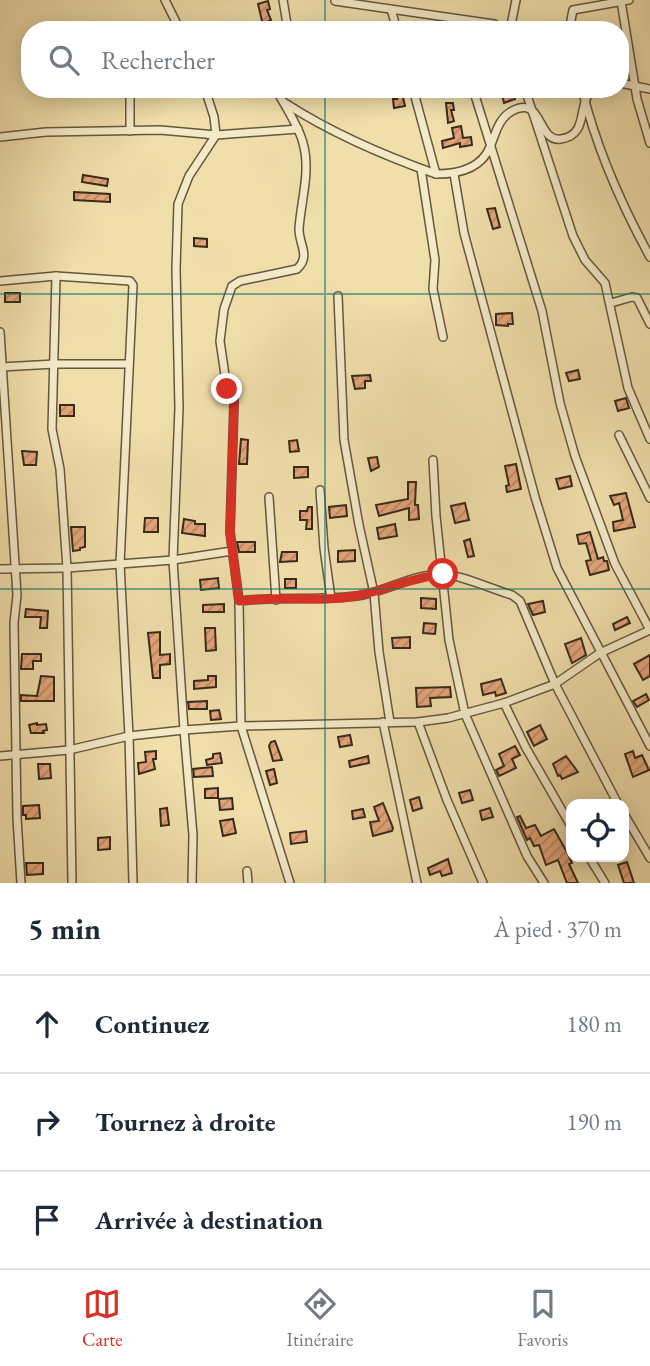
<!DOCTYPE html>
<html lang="fr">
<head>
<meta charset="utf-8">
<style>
	body { margin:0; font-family:"EB Garamond",serif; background:#f6f6f7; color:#1f2937 }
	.controls { position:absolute; right:21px; bottom:21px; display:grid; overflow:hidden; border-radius:14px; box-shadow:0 4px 18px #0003 }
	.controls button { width:63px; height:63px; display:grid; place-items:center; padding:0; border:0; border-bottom:2px solid #e0e1e3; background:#fff; color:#1f2937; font:35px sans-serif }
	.stop { position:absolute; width:21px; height:21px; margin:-16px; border:5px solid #d93025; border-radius:50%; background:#fff }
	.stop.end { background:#d93025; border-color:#fff; box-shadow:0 2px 7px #0008 }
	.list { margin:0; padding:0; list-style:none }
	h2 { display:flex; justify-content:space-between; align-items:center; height:91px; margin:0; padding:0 28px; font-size:30px }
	h2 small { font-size:23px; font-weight:400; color:#747a83 }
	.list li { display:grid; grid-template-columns:46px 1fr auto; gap:21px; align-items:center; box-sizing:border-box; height:98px; padding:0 28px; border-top:2px solid #e0e1e3 }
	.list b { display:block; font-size:26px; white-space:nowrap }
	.list em { font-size:23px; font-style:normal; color:#747a83 }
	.icon { flex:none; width:38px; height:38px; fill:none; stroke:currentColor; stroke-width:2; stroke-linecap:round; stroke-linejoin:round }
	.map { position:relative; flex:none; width:650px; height:883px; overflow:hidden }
	.search { position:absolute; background:#fff; box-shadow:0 4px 18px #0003; left:21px; right:21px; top:21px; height:77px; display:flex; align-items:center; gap:18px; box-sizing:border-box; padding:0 24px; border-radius:28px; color:#747a83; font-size:26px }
	.sheet { height:385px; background:#fff }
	nav { display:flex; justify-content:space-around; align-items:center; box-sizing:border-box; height:98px; border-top:2px solid #e0e1e3; background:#fff; font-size:19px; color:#747a83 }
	nav a { display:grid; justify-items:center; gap:4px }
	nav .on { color:#d93025 }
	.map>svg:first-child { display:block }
</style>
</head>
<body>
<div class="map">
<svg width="650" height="883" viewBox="0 0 650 883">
	<defs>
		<pattern id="building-hatch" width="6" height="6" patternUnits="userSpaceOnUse" patternTransform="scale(1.75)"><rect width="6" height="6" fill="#e5a57c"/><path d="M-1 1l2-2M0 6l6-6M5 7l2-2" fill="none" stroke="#ba8765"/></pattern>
	</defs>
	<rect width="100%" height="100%" fill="#f0deab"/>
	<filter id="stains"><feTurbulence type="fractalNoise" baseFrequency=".00286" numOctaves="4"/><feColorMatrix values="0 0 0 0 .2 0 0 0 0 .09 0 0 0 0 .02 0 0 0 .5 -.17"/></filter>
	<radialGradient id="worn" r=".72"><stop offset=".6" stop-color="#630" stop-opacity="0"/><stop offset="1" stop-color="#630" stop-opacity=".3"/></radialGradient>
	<g fill="url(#building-hatch)" stroke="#372a18" stroke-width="2">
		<polygon points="268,1 270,9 267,10 271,20 265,23 262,21 258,4"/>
		<polygon points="395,89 401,89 405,106 394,108 393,99 397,99"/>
		<polygon points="513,91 515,99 504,103 502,94"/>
		<polygon points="446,103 453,103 454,110 451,110 454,121 448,123"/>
		<polygon points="461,126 463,138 471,137 472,145 460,147 460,143 443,148 442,141 454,138 452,128"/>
		<polygon points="83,175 108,179 107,186 82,182"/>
		<polygon points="74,192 110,194 110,202 74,200"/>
		<polygon points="495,208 500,227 493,229 487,209"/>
		<polygon points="194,238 207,239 207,247 194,246"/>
		<rect x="5" y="293" width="15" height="9"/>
		<polygon points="512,313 513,324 508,324 508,326 496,325 496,314"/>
		<polygon points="578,370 580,379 569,381 566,373"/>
		<polygon points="370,375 371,381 365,381 365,388 355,389 352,376"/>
		<polygon points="626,398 629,408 618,411 615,401"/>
		<rect x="60" y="405" width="14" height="11"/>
		<polygon points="241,439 248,440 247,464 239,464"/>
		<polygon points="297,440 299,451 290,452 289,441"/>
		<polygon points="22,451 37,452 36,465 24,465"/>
		<polygon points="377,457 379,467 371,471 368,458"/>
		<polygon points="516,464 521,489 507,492 506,486 509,485 505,466"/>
		<polygon points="294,467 308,467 308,477 294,478"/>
		<polygon points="570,476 572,486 559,489 556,479"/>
		<polygon points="408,482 416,482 415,505 418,505 419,519 409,520 409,508 379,516 376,505 408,499"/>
		<polygon points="626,493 635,527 614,531 613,522 623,520 619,503 614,505 610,496"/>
		<polygon points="465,503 469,520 455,523 451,506"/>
		<polygon points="346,505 347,516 330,518 329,507"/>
		<polygon points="308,507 312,507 312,529 306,529 307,520 300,520 300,511 307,511"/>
		<polygon points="145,518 158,518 158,532 144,532"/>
		<polygon points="184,519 195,521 195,524 205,524 205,536 182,533"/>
		<polygon points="395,524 397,536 379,539 377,528"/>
		<polygon points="71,527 85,527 85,547 80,548 80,550 73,551"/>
		<polygon points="590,532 598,559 603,557 604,561 607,561 609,570 590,575 586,561 591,560 586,543 579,544 577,535"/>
		<polygon points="470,539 474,556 468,557 464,541"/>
		<polygon points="237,542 255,542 255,552 239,552"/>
		<polygon points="355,550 355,561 338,562 338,551"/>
		<polygon points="282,552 297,552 297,561 280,562"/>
		<polygon points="218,578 219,588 201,590 200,580"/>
		<rect x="285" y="579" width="11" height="9"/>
		<polygon points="421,598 436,599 436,609 421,608"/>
		<polygon points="543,601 545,612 533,615 528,604"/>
		<polygon points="224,604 224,612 203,612 203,605"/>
		<polygon points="26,609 48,611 47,628 40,628 41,617 25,617"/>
		<polygon points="627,617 630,623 615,630 613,624"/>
		<polygon points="424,623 436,624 435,634 423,633"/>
		<polygon points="205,628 215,628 216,650 206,651"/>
		<polygon points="160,632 160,655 170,654 170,664 160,665 160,678 153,678 148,633"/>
		<polygon points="410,637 410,648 393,648 392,638"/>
		<polygon points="581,638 586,655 572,663 565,644"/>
		<polygon points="22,654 41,654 41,661 33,661 33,669 21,669"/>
		<polygon points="650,655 650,676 643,680 634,664"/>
		<polygon points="41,676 54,677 54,701 21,701 21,695 37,696"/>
		<polygon points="208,676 216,676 216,687 194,689 194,681 208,680"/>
		<polygon points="501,679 506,693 496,696 495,692 483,695 481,684"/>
		<polygon points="450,687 451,697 430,698 431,706 417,707 416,688"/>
		<polygon points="646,694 649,700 637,707 633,701"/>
		<polygon points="207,701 207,709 189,709 188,702"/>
		<polygon points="219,710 221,719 211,720 210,711"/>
		<polygon points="37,723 37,725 46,724 47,730 43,731 44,733 31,733 29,725"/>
		<polygon points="540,725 547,739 534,746 527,732"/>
		<polygon points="350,735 352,745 340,747 338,737"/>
		<polygon points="275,741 282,760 273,761 269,746 271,742"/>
		<polygon points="515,746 520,755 512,759 516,768 499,776 496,770 504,766 499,754"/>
		<polygon points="156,751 156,759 153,759 155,769 139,774 138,763 146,762 145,752"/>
		<polygon points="633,751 635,758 642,755 649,770 633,777 625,754"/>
		<polygon points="220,753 222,763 207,765 206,760 213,758 213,754"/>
		<polygon points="368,756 369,763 350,767 349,761"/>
		<polygon points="566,756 578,772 562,779 560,775 558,776 553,764"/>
		<polygon points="38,764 50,764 51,778 39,779"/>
		<polygon points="212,767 213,776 194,777 193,769"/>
		<polygon points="274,769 277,783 270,785 266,771"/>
		<polygon points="218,788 218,798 205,798 205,789"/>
		<polygon points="470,790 473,800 462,803 459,793"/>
		<polygon points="419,797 422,808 413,811 410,800"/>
		<polygon points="232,798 233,809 220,810 219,799"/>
		<polygon points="383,803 393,828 392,831 373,836 370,822 379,821 374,807"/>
		<polygon points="39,805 40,818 26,819 26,815 23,815 23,806"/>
		<polygon points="167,808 169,825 161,826 160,809"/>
		<polygon points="490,808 493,817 482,820 480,811"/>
		<polygon points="363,809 365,817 353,819 352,811"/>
		<polygon points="520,816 526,828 535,825 541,836 554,829 568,854 572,863 569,864 578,883 567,883 558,860 546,865 539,845 534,846 530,838 527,840 517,817"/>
		<polygon points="233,819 236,833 223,836 220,821"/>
		<polygon points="306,831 307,842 291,844 290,833"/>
		<polygon points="110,837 110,849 98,850 98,838"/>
		<polygon points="448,859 452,873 442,876 440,871 430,875 428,868"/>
		<polygon points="627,862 634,883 624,883 618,865"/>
		<polygon points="26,863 43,863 43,874 27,875"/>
	</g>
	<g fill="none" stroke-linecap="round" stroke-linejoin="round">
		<g stroke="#65573d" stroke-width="10">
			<g id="minor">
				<polyline points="165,0 180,30"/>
				<polyline points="283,0 288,30"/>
				<polyline points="335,1 494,24 503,30"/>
				<polyline points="621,1 637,99 650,143"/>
				<polyline points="391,9 397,30"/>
				<polyline points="510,30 516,0"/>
				<polyline points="573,30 571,20 573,10 629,0"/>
				<polyline points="620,83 650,89"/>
				<path d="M276 89C285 107 298 124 303 143 311 171 301 200 299 229 299 245 311 256 297 269L240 281 232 286 224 309 220 341 227 389 234 397V403L230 532 239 601 241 726 290 883"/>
				<path d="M413 89 436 174C457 174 481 169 490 147 496 133 498 119 512 111 543 94 537 143 561 139 590 135 576 103 593 89"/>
				<polyline points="473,89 542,311 560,403 575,456 615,564 650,630"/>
				<polyline points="525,89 573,236 585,260 605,283 628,388 650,439"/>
				<path d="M582 89C596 147 621 204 650 257"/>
				<path d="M285 103C333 134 382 155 436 174"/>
				<polyline points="130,131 130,89"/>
				<polyline points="0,137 46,132 160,130 216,135 298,129"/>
				<polyline points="421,169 435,260 433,289 443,337"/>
				<polyline points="454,174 464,233 535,497 557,568 650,746"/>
				<polyline points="56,276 52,429 60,469 67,568 72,883"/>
				<polyline points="0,281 56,276 130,281 133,285 120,564 129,736 133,883"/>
				<polyline points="338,296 344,440 359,525 374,593 379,652 390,722"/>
				<polyline points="611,303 632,297 637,298 650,324"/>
				<polyline points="0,332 17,595 14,623 17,818 21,883"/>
				<polyline points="1,367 55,364 129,364"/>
				<polyline points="619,435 650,498"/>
				<polyline points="433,460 436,516 449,640 465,714 527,856 544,883"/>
				<polyline points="320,490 324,548 331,598"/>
				<polyline points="269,497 276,600"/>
				<polyline points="0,569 67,568 173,560 232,551"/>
				<path d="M239 601C278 596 318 601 357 596 385 592 411 575 440 574 457 573 494 590 512 595L520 601 555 684 618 804"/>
				<polyline points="504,703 526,748 571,826"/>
				<polyline points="383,722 417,883"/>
				<polyline points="418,722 447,800 483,883"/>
				<polyline points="0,756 69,750 129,736 184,730 241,726 418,722 448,718 504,703 555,684 600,653 650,630"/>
				<polyline points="624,814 650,858"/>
				<polyline points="589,857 605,883"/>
				<polyline points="247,871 248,883"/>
				<polyline points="192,883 193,835 184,730 173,560 179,408 176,269 178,204 189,176 216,135 214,117 205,89"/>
			</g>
		</g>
		<use href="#minor" stroke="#f5eac8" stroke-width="7"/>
	</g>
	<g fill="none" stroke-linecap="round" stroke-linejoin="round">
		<path stroke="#d93025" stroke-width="9" d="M227 389 234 397V403L230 533 239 601C273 596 308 601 342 598 378 594 408 578 443 574"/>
	</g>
	<path fill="none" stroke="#0f766e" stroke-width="2" stroke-opacity="0.55" d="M325 0V30M325 89V883M0 294H650M0 589H650"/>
	<rect width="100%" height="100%" filter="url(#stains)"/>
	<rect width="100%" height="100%" fill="url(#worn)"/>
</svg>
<div class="controls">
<button><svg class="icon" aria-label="locate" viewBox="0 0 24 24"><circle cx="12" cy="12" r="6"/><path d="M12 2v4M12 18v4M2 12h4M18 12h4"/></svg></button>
</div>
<div class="stop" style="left:443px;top:574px"></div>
<div class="stop end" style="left:227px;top:389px"></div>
<div class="search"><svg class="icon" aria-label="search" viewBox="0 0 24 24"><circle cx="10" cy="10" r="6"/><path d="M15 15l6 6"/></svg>Rechercher</div>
</div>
<section class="sheet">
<h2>5 min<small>À pied · 370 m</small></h2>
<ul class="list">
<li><svg class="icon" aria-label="ahead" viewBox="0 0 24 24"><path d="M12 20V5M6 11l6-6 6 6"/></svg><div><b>Continuez</b></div><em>180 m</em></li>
<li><svg class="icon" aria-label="right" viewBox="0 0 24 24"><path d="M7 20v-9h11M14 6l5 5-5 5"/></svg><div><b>Tournez à droite</b></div><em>190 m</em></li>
<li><svg class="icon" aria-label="arrive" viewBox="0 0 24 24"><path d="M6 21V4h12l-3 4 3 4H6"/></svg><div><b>Arrivée à destination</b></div></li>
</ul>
</section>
<nav>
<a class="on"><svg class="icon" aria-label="map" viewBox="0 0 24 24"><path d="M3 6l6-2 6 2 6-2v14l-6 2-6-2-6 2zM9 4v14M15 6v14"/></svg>Carte</a>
<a><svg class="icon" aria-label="directions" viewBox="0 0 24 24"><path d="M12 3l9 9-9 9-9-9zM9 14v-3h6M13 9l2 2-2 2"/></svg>Itinéraire</a>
<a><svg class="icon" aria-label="saved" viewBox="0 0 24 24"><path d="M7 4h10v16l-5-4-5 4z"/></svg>Favoris</a>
</nav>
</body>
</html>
